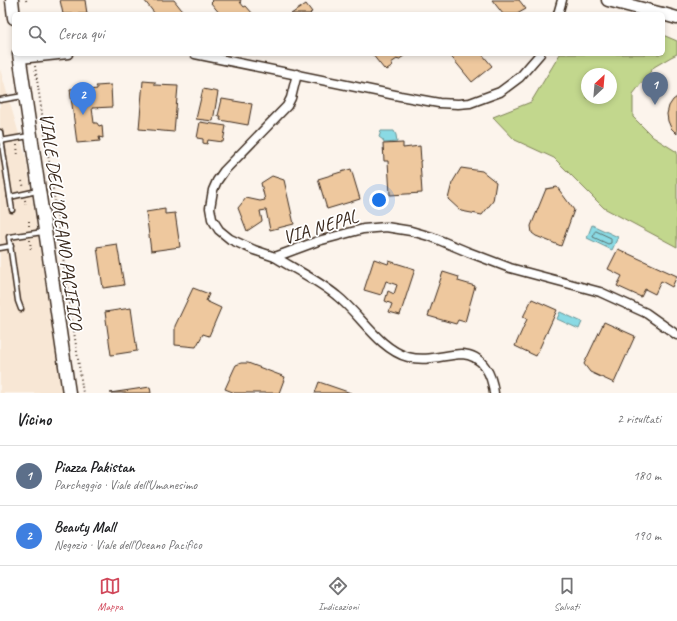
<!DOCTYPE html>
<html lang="it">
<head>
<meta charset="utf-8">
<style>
	body { margin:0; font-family:Caveat,sans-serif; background:#f6f6f6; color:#202124 }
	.compass { position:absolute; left:581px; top:68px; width:36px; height:36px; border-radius:50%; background:#fff; box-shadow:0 2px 6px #0003; rotate:26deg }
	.you { position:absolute; left:379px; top:200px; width:14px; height:14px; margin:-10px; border:3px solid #fff; border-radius:50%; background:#1a73e8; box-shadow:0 0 0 6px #1a73e833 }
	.badge { display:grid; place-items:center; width:26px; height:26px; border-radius:50%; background:#d1495b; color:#fff; font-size:13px; font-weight:700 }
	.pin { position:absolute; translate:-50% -33px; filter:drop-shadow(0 1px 2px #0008) }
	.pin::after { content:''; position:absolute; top:21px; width:14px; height:12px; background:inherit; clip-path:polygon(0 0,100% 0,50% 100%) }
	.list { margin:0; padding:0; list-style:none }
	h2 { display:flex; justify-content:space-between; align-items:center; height:52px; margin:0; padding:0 16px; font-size:17px }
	h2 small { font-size:13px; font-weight:400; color:#757577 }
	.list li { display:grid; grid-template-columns:26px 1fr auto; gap:12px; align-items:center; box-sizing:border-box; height:60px; padding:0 16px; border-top:1px solid #e0e0e0 }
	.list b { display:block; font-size:15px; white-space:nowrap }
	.list p { margin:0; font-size:13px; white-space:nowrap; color:#757577 }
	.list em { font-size:13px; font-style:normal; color:#757577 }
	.icon { flex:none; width:22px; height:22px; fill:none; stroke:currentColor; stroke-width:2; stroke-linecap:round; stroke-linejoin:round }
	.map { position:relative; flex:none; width:677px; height:393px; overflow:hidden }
	.search { position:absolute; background:#fff; box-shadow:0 2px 6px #0003; left:12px; right:12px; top:12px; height:44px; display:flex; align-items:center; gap:10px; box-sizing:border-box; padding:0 14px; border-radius:6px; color:#757577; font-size:15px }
	.sheet { height:172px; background:#fff }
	nav { display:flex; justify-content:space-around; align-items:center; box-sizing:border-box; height:56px; border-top:1px solid #e0e0e0; background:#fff; font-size:11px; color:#757577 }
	nav a { display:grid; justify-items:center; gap:2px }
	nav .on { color:#d1495b }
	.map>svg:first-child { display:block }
</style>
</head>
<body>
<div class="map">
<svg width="677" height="393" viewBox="0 0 677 393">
	<rect width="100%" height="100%" fill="#fcf4ec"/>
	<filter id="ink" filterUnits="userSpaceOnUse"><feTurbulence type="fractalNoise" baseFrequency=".025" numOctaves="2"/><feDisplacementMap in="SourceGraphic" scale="8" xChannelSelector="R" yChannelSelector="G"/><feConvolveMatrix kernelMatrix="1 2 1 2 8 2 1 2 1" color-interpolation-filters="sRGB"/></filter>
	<g filter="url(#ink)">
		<polygon fill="#f8e7d5" points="0,69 26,158 62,393 0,393"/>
		<path fill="#c2d78d" stroke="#7e8056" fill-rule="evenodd" d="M663 35 677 41V54L671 57 654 67 633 94V117L653 137 677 152V247L604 208 554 158 515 140 493 117 531 102 560 54H663ZM587 74H611V98H587Z"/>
		<g fill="#8adae4" stroke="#6a9495">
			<polygon points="381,131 394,131 396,135 397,142 384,143 383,140 379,137"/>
			<polygon points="592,225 618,237 612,250 587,238"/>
			<polygon points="560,312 582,322 579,329 557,319"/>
		</g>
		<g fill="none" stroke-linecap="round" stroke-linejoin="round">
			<polygon stroke="#5b706d" stroke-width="1" points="596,231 611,238 611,243 608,244 593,237 594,233"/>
		</g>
		<g fill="#eec89e" stroke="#3b2a1e">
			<polygon points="60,0 85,0 87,14 63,14"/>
			<polygon points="144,0 174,0 185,14 155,14"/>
			<polygon points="212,0 241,0 240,2 244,7 246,6 253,14 220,14 211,3 213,1"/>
			<polygon points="492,0 519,0 526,9 517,14 503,14"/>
			<polygon points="306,4 312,12 310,13 311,14 291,14"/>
			<polygon points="372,54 403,54 404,56 398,60 397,59 391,63 393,66 387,70 385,68 384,69"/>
			<polygon points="449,54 482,54 492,66 472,82"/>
			<polygon points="143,81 155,82 155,85 178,86 174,132 139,129"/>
			<polygon points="111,85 112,107 92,108 94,123 97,123 99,126 102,125 103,138 99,137 100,141 77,143 70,89 86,87 87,90 98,89 96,86"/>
			<polygon points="203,89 218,92 213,121 196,119"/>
			<polygon points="677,97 677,134 671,128 668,121 667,114 669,106 673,100"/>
			<polygon points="222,99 252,104 248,125 220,120 221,116 218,116"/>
			<polygon points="200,122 226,126 223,142 208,140 207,144 203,143 203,139 197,138"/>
			<polygon points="403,143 403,148 420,146 421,161 420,161 422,193 390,195 388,161 384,161 383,144"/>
			<polygon points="461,168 482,171 496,182 493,201 482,215 461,211 448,199 452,183"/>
			<polygon points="351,169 360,199 327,209 318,179"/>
			<polygon points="272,176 284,180 294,224 270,230 266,210 260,211 262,221 247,231 238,208 246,198 260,201 265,200 261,183"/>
			<polygon points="557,187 574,210 561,246 536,236 532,233 531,226 546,189"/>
			<polygon points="165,209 165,214 175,213 180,247 151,251 146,212"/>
			<polygon points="117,244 124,285 103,288 97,247"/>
			<polygon points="618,249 677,276 672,287 661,281 655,294 645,289 641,297 617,286 622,276 608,269"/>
			<polygon points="374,259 388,264 389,261 415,269 400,315 389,312 392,304 385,301 388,291 394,294 397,285 386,281 381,295 364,290"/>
			<polygon points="443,272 459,277 458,281 475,286 465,322 458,320 456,324 428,316"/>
			<polygon points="193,288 209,294 206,301 221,308 209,336 203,334 196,347 175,345 175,326"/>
			<polygon points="532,299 557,310 536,356 515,346 527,319 523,317"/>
			<polygon points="131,308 137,351 111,355 105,312"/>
			<polygon points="604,322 635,336 614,383 590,372 584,364"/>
			<polygon points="241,363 248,363 285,377 279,393 235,393 225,389 234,369 236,365"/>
			<polygon points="319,382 351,393 315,393"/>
			<polygon points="150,387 151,393 110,393"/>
		</g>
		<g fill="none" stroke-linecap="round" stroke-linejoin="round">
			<g stroke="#3b2a1e" stroke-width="7">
				<g id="lane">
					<polyline points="0,100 23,96"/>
					<polyline points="0,132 12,210"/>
					<polyline points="0,141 29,136"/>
					<polyline points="10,197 37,191"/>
					<polyline points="0,248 11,246"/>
					<polyline points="21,309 18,301 9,237 43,232"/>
				</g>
			</g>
			<g stroke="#3b2a1e" stroke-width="11">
				<g id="street">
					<polyline points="558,14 562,0"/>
					<polyline points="195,54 400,96 439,103 458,104 470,103 500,92 520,77 540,54"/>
					<polyline points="20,59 68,54"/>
					<polyline points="297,74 291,98 287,106 224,171 217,181 213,190 210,208 212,219 219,230 230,239 254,250 275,257 318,241 363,229 386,227 411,231 432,237 468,252 510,268 600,292 646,313 677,335"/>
					<path d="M275 257C296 270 319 281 337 296 360 314 379 349 408 357 427 362 443 355 462 354 483 355 492 375 494 393"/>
				</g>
			</g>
			<g stroke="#3b2a1e" stroke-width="15">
				<g id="secondary">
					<polyline points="12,0 14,18"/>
					<polyline points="608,0 662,14"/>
					<polyline points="663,14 677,18"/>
					<polyline points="19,54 69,393"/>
				</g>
			</g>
			<g stroke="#3b2a1e" stroke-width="2" stroke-dasharray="1 3" stroke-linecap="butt">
				<polyline points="26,0 27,3"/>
				<polyline points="35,66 83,393"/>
				<polyline points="17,145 18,156"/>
				<polyline points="22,181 24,188"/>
				<polyline points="25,200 26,206"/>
				<polyline points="29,221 29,228"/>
				<polyline points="30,240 31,251"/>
			</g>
			<use href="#lane" stroke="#fff" stroke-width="4"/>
			<use href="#street" stroke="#fff" stroke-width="8"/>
			<use href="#secondary" stroke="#fff" stroke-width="12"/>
		</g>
	</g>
	<g text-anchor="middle" stroke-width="3.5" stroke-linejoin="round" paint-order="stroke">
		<g font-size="19" fill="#3b2a1e" stroke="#fff">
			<text transform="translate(62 221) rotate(82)" y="7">VIALE DELL'OCEANO PACIFICO</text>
			<text transform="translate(320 226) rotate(-17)" y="7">VIA NEPAL</text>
		</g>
	</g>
</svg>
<svg class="compass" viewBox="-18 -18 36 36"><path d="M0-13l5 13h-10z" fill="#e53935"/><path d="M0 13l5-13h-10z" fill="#757577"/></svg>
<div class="you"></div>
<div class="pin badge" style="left:655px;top:105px;background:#5c6f8a">1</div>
<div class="pin badge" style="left:83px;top:115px;background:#3f7fe0">2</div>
<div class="search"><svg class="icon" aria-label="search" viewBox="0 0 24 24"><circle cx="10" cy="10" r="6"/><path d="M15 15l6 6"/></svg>Cerca qui</div>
</div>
<section class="sheet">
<h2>Vicino<small>2 risultati</small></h2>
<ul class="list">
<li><span class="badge" style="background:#5c6f8a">1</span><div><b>Piazza Pakistan</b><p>Parcheggio · Viale dell'Umanesimo</p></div><em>180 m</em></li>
<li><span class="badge" style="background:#3f7fe0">2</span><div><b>Beauty Mall</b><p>Negozio · Viale dell'Oceano Pacifico</p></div><em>190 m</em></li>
</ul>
</section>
<nav>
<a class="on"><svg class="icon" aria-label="map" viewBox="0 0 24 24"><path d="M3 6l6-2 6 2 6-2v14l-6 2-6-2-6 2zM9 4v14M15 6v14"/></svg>Mappa</a>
<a><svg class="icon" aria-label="directions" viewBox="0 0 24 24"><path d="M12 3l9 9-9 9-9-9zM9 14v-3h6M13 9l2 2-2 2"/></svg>Indicazioni</a>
<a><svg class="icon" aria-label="saved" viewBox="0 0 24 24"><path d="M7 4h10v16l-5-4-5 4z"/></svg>Salvati</a>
</nav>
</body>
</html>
